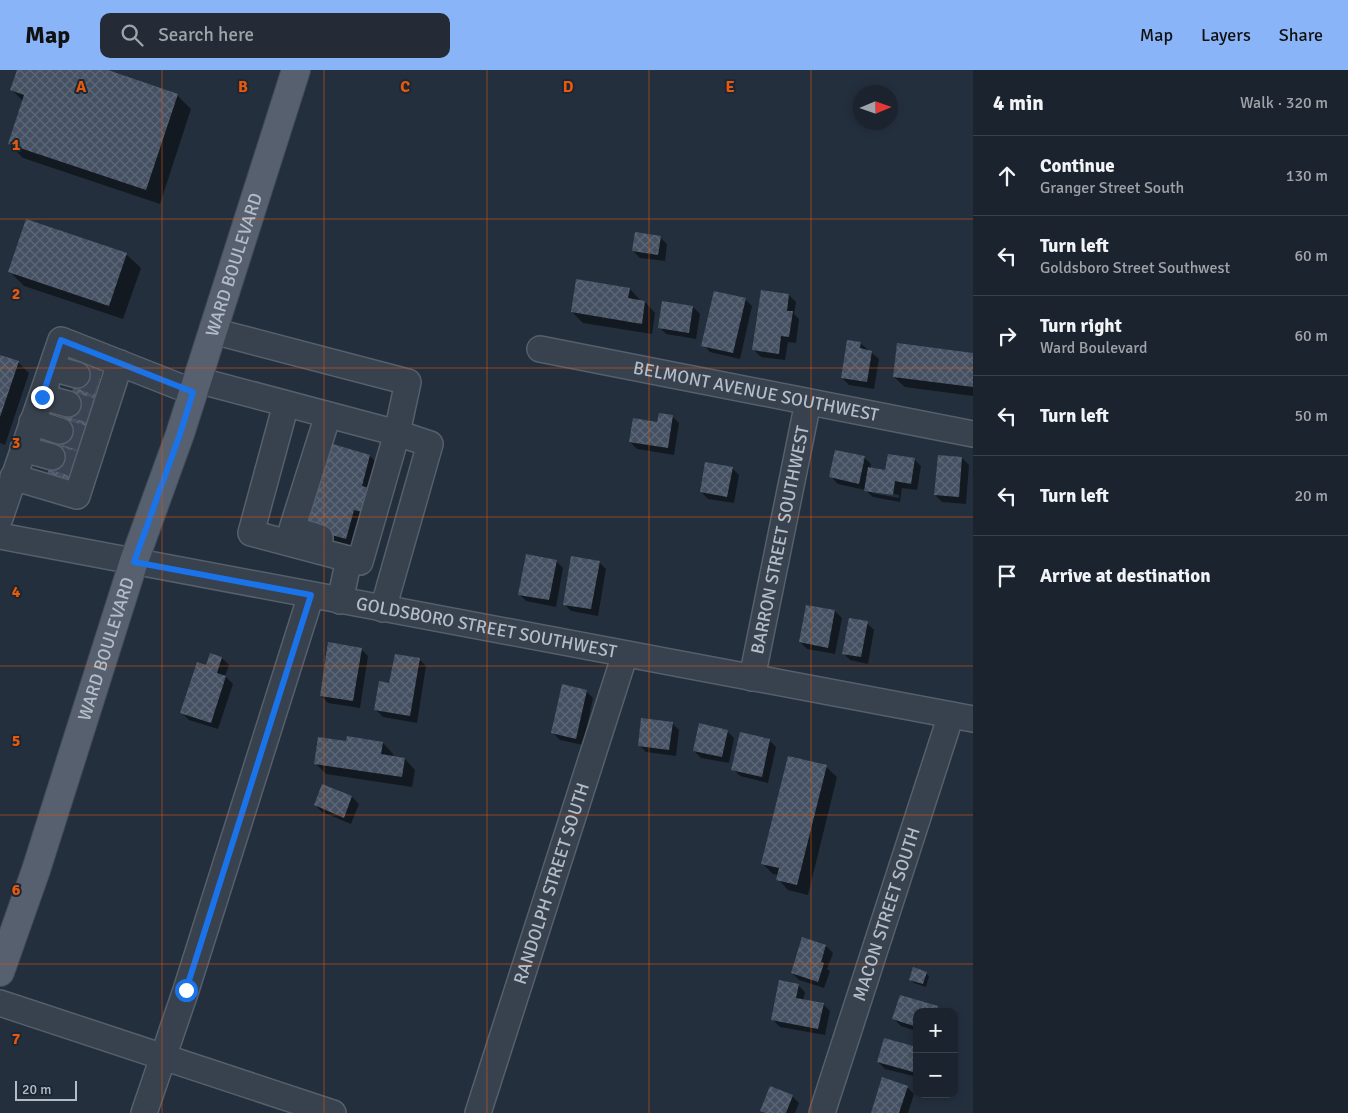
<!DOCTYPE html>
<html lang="en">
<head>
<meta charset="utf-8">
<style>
	body { margin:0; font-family:Signika,sans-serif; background:#242b36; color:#f1f3f6 }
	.controls { position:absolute; right:15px; bottom:15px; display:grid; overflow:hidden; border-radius:10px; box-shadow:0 2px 8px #0003 }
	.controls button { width:45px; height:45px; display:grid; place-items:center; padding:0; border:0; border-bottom:1px solid #39404a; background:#1b232e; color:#f1f3f6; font:25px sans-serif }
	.compass { position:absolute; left:853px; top:15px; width:45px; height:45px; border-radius:50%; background:#1b232e; box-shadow:0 2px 8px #0003; rotate:88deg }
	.scale { position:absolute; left:15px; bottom:12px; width:62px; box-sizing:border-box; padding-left:5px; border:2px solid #b4bcc9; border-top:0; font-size:14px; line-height:18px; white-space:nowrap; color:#b4bcc9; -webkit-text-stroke:4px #1d2633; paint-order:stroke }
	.stop { position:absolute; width:15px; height:15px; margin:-11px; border:4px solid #1a73e8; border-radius:50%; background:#fff }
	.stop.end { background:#1a73e8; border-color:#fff; box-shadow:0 1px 5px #0008 }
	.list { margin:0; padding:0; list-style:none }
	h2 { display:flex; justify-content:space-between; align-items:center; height:65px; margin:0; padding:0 20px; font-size:21px }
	h2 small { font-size:16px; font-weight:400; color:#a0a4aa }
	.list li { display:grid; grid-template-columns:32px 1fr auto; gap:15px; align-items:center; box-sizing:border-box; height:80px; padding:0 20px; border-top:1px solid #39404a }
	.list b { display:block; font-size:19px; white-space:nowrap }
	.list p { margin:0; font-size:16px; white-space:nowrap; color:#a0a4aa }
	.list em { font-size:16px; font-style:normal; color:#a0a4aa }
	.icon { flex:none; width:28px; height:28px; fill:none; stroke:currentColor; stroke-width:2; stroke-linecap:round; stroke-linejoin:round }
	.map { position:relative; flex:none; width:973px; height:1043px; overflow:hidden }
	header { display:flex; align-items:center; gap:30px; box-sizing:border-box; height:70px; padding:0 25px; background:#8ab4f8; color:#111 }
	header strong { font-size:24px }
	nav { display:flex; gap:28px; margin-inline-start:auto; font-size:18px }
	.search { width:350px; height:45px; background:#242b36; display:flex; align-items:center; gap:12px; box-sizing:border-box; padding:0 18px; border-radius:10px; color:#a0a4aa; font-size:19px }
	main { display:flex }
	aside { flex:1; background:#1b232e }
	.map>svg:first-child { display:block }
</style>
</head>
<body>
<header>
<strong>Map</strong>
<div class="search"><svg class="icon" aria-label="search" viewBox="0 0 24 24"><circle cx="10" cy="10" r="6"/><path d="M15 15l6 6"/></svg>Search here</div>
<nav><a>Map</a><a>Layers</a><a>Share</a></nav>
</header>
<main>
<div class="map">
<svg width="973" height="1043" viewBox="0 0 973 1043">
	<defs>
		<pattern id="building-cross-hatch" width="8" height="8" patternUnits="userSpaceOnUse" patternTransform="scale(1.25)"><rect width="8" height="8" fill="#455162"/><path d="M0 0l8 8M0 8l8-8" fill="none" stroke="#5d6877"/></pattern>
	</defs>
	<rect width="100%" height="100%" fill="#242f3e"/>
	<g fill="#0007" fill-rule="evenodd">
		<polygon points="18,0 104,0 177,25 191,39 160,134 23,88 9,74 23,31 12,20"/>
		<polygon points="660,167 667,174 665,191 640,188 633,181"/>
		<polygon points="126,184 141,198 123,249 24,216 10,202"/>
		<polygon points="630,219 640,230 640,231 645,232 655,243 652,264 583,253 572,242"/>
		<polygon points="789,225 796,232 794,244 799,249 796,273 788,272 785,290 761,287 754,280"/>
		<polygon points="745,229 752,236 740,289 710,282 703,275"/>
		<polygon points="693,237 700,244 696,269 666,264 659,257"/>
		<polygon points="860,273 879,289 874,319 849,315 842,308"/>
		<polygon points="898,275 973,284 973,326 905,317 894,307"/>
		<polygon points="0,286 18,292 29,303 5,375 0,373"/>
		<polygon points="83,287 115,304 78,429 57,423"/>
		<polygon points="672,346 679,353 674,385 637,379 630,372"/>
		<polygon points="370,386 380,396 356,479 315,467"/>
		<path d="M864 387 871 394 870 399 886 401 914 389 921 396 917 420 902 418 900 432 873 427 865 420 838 414 831 407ZM872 421 899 425V428L872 423Z"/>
		<polygon points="962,388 969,395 966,434 942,432 935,425"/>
		<polygon points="732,398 739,405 734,433 708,429 701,422"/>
		<polygon points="556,491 563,498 556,537 526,531 519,524"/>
		<polygon points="599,492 606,499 598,546 571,541 564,534"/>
		<polygon points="835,541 842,548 835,584 807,579 800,572"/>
		<polygon points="867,553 874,560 868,594 850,590 843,583"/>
		<polygon points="361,579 368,586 360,638 328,633 321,626"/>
		<polygon points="222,588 229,595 225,606 233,614 218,659 189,650 182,643"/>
		<polygon points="419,589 426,596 417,653 383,647 376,640 390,615"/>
		<polygon points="586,621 593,628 583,675 560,670 553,663"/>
		<polygon points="672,653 679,660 676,686 646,682 639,675"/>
		<polygon points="727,661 734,668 729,693 701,688 694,681"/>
		<polygon points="769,670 776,677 768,713 740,706 733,699"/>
		<polygon points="347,673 383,673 393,684 393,687 405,689 415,700 412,717 326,704 315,693"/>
		<polygon points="826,697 837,707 808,825 788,820 778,809 779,805 773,804 762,793"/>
		<polygon points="323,716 352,727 359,734 351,754 322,742 315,735"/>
		<polygon points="826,876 833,883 827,899 830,901 824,918 799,910 792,903"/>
		<polygon points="926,903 929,906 926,917 914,913 911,910"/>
		<polygon points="798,915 805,922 803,931 823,934 830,941 825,965 780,957 773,950"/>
		<polygon points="901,926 937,937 942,942 917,942 917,961 901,956 894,949"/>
		<polygon points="917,978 917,1007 885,999 878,992"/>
		<polygon points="907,1017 914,1024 908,1043 872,1043"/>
		<polygon points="792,1026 799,1033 795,1043 764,1043 762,1041"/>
	</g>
	<g fill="url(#building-cross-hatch)">
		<polygon points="17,0 108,0 178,24 146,120 8,74 24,25 10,20"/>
		<polygon points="26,149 127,183 109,236 8,202"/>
		<polygon points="635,162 661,166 658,185 632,181"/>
		<polygon points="576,209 630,218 628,228 645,231 642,254 571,242"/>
		<polygon points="761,220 789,224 787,241 793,241 789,267 781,266 779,284 752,280"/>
		<polygon points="714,221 746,228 733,283 701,276"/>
		<polygon points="662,231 693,236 689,263 658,258"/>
		<polygon points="847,270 861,272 860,278 872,281 867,312 841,308"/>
		<polygon points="897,273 973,283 973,317 893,307"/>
		<polygon points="0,285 19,291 0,347"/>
		<polygon points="83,285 105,292 67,419 45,412"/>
		<polygon points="659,343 673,345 668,378 629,372 633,348 657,352"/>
		<polygon points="326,372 370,385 362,416 369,418 371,444 354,440 346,469 303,457"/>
		<polygon points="835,380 865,386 859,414 829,407"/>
		<polygon points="888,384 915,388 911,414 895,411 893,425 864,421 868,397 885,400"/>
		<polygon points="938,385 962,387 959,427 934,425"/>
		<polygon points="705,392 733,397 727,427 700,422"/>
		<polygon points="526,484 557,490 549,530 518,525"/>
		<polygon points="571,486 600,491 591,539 563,535"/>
		<polygon points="806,535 835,540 828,578 799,572"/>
		<polygon points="849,548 868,551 861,587 842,584"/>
		<polygon points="328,572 362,578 353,631 320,626"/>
		<polygon points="210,583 222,587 217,603 226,606 211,653 180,643 197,592 206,595"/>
		<polygon points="395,584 420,588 410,646 374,640 379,611 389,613"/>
		<polygon points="562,614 587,620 576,669 551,663"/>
		<polygon points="641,648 673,652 669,680 638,676"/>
		<polygon points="699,653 728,660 722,687 693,681"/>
		<polygon points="740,662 770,669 762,707 731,700"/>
		<polygon points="347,666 383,672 381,684 405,688 402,707 314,694 318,667 346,671"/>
		<polygon points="788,686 827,695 797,815 776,810 779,798 761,794"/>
		<polygon points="322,714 352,726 344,748 314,735"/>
		<polygon points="802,867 826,875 821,892 824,893 818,912 791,903"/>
		<polygon points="913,897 927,902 923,914 909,910"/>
		<polygon points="779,910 799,914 796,928 824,933 818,959 771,950"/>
		<polygon points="900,925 938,936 936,942 917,942 917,957 892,949"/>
		<polygon points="884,968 917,977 917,1003 877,992"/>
		<polygon points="882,1007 908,1016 899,1043 871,1043"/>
		<polygon points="770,1016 793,1025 786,1043 765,1043 760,1041"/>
	</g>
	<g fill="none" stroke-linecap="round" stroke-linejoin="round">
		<g stroke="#3a4453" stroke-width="25" stroke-dasharray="25 12" stroke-linecap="butt">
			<polyline points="77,305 98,313"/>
			<polyline points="68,334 90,340"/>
			<polyline points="60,361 82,368"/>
			<polyline points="52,387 74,394"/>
		</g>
		<g stroke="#565f6c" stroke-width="28">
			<g id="minor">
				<path id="s1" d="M540 279 973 364"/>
				<polyline points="52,298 77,305"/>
				<polyline points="197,310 397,363 408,312 213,261"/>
				<polyline points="42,327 68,334"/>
				<polyline points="286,334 251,463 360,492 397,363 430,374 383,539"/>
				<polyline points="32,352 60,361"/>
				<polyline points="23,379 52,387"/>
				<polyline points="13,407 77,426 120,293"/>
				<polyline points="0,448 61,270 193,322"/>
				<path id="s2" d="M0 466 973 649"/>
				<polyline points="320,468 292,459 328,345"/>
				<polyline points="340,531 349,489"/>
				<path id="s3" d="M752 608 808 332"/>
				<polyline points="0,933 333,1043"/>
				<polyline points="144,1043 186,920 311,525"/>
				<path id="s4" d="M478 1043 625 584"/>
				<path id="s5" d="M822 1043 951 645"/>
			</g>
		</g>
		<g stroke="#414a57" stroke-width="30">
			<g id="major">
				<path id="s6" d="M0 902 36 800 134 491 180 364 296 0"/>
			</g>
		</g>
		<use href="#minor" stroke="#38414e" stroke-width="25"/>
		<use href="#major" stroke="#56606e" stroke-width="28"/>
	</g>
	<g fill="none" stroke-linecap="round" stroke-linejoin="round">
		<polyline stroke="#1a73e8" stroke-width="6" points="42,327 61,270 193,322 180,364 134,492 311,525 186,920"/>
	</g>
	<path fill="none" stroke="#e8590c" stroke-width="1" stroke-opacity="0.55" d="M162 0V1043M324 0V1043M487 0V1043M649 0V1043M811 0V1043M0 149H973M0 298H973M0 447H973M0 596H973M0 745H973M0 894H973"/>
	<g text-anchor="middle" stroke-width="4" stroke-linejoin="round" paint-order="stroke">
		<g font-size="18" fill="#b4bcc9" stroke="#1d2633">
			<text dy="6" stroke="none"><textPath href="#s6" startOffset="745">WARD BOULEVARD</textPath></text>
			<text dy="6" stroke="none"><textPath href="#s1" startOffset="220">BELMONT AVENUE SOUTHWEST</textPath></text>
			<text dy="6" stroke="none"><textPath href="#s3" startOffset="141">BARRON STREET SOUTHWEST</textPath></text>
			<text dy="6" stroke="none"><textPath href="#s2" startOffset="495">GOLDSBORO STREET SOUTHWEST</textPath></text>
			<text dy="6" stroke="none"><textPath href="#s6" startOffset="340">WARD BOULEVARD</textPath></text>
			<text dy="6" stroke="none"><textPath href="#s4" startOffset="241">RANDOLPH STREET SOUTH</textPath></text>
			<text dy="6" stroke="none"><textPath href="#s5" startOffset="209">MACON STREET SOUTH</textPath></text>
		</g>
	</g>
	<g font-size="16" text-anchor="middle" font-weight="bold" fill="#e8590c" stroke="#1d2633" stroke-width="4" stroke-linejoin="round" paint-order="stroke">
		<text x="81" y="22">A</text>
		<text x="243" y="22">B</text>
		<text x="405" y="22">C</text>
		<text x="568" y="22">D</text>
		<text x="730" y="22">E</text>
		<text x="16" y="80">1</text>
		<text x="16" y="229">2</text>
		<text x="16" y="378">3</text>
		<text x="16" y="527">4</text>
		<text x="16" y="676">5</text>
		<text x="16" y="825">6</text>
		<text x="16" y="974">7</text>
	</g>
</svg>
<div class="controls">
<button>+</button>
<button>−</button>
</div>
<svg class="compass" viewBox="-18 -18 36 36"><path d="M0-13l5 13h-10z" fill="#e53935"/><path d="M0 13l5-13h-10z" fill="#a0a4aa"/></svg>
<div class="scale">20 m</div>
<div class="stop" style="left:186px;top:920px"></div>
<div class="stop end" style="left:42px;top:327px"></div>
</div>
<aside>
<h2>4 min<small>Walk · 320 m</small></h2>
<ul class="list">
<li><svg class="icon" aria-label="ahead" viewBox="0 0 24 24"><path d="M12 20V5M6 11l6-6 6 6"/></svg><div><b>Continue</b><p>Granger Street South</p></div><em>130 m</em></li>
<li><svg class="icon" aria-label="left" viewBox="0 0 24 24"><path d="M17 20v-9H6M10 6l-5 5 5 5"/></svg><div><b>Turn left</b><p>Goldsboro Street Southwest</p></div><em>60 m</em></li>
<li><svg class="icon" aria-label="right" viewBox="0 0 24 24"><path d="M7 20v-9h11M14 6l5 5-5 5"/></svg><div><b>Turn right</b><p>Ward Boulevard</p></div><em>60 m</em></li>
<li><svg class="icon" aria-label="left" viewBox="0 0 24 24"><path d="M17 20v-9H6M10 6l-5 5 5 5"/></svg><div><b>Turn left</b></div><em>50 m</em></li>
<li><svg class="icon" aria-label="left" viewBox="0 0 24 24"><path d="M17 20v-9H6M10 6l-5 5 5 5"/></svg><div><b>Turn left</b></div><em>20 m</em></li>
<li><svg class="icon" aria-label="arrive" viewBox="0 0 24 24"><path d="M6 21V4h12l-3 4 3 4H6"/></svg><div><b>Arrive at destination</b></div></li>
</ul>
</aside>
</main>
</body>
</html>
